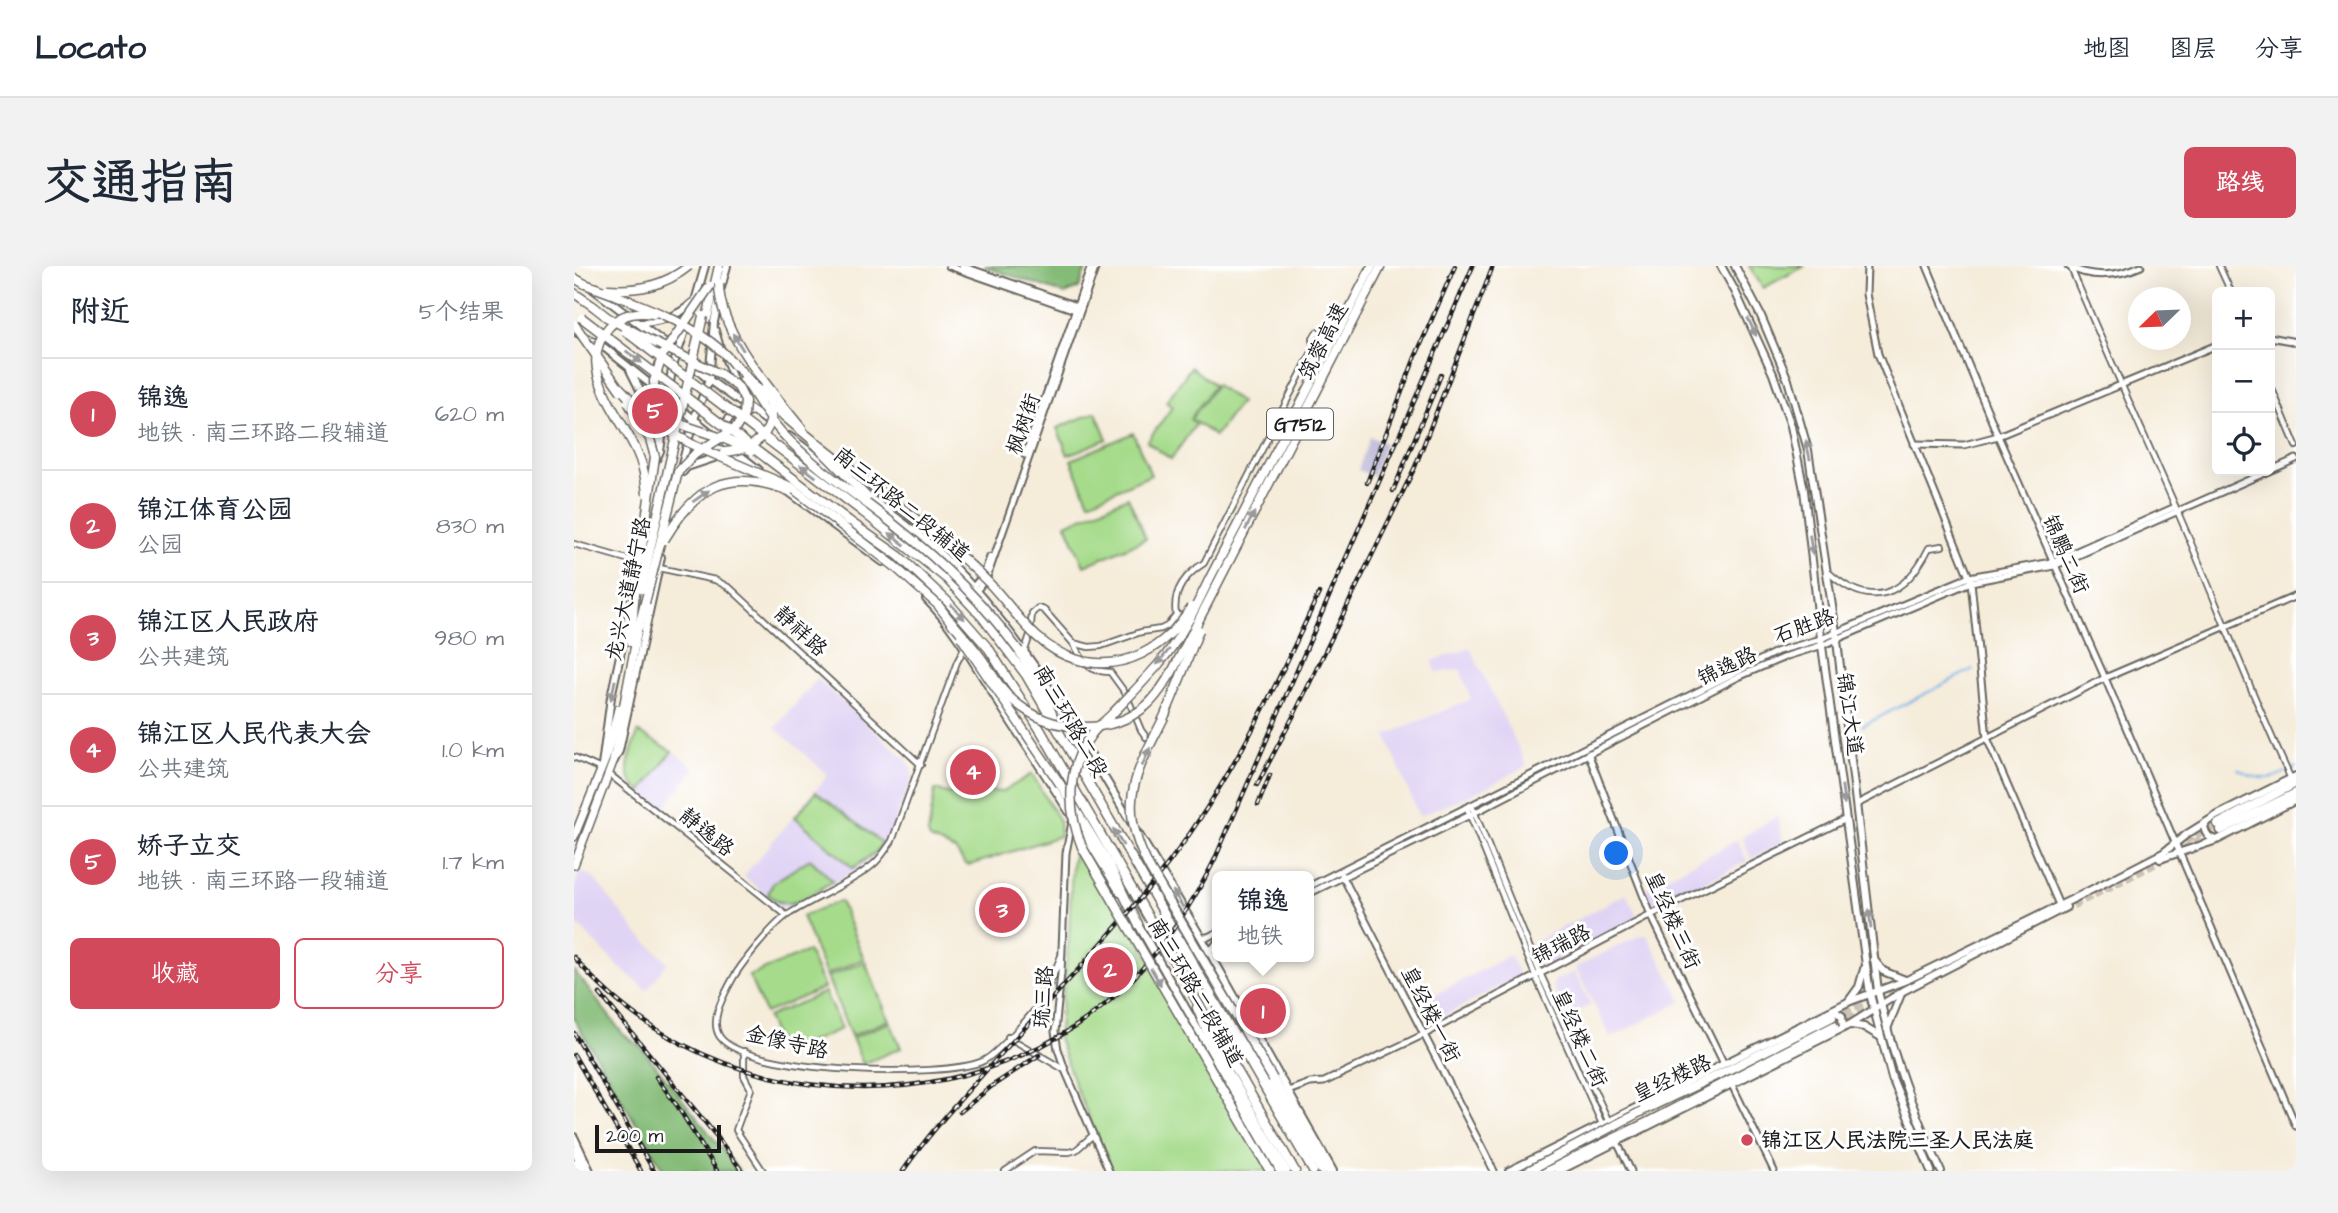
<!DOCTYPE html>
<html lang="zh">
<head>
<meta charset="utf-8">
<style>
	body { margin:0; font-family:"Architects Daughter","LXGW WenKai TC",sans-serif; background:#f2f2f3; color:#1f2937 }
	.controls { position:absolute; right:21px; top:21px; display:grid; overflow:hidden; border-radius:10px; box-shadow:0 7px 28px #0002 }
	.controls button { width:63px; height:63px; display:grid; place-items:center; padding:0; border:0; border-bottom:2px solid #e0e1e3; background:#fff; color:#1f2937; font:35px sans-serif }
	.compass { position:absolute; left:1554px; top:21px; width:63px; height:63px; border-radius:50%; background:#fff; box-shadow:0 7px 28px #0002; rotate:247deg }
	.scale { position:absolute; left:21px; bottom:18px; width:126px; box-sizing:border-box; padding-left:7px; border:4px solid #1c1c1c; border-top:0; font-size:19px; line-height:24px; white-space:nowrap; color:#1c1c1c; -webkit-text-stroke:5px #fff; paint-order:stroke }
	.you { position:absolute; left:1043px; top:588px; width:24px; height:24px; margin:-18px; border:5px solid #fff; border-radius:50%; background:#1a73e8; box-shadow:0 0 0 10px #1a73e833 }
	.badge { display:grid; place-items:center; width:46px; height:46px; border-radius:50%; background:#d1495b; color:#fff; font-size:23px; font-weight:700 }
	.pin { position:absolute; translate:-50% -50%; border:4px solid #fff; box-shadow:0 2px 7px #0006 }
	.popup { position:absolute; left:638px; top:605px; width:102px; height:91px; box-sizing:border-box; display:grid; place-content:center; border-radius:10px; background:#fff; filter:drop-shadow(0 2px 5px #0005); font-size:23px; white-space:nowrap; color:#747a83 }
	.popup b { font-size:26px; color:#1f2937 }
	.popup::after { content:''; position:absolute; left:50%; top:100%; margin-left:-14px; border:14px solid transparent; border-top-color:#fff }
	.list { margin:0; padding:0; list-style:none }
	h2 { display:flex; justify-content:space-between; align-items:center; height:91px; margin:0; padding:0 28px; font-size:30px }
	h2 small { font-size:23px; font-weight:400; color:#747a83 }
	.list li { display:grid; grid-template-columns:46px 1fr auto; gap:21px; align-items:center; box-sizing:border-box; height:112px; padding:0 28px; border-top:2px solid #e0e1e3 }
	.list b { display:block; font-size:26px; white-space:nowrap }
	.list p { margin:0; font-size:23px; white-space:nowrap; color:#747a83 }
	.list em { font-size:23px; font-style:normal; color:#747a83 }
	.actions { display:flex; gap:14px; padding:21px 28px }
	.actions a { flex:1; padding:16px 0; border:2px solid #d1495b; border-radius:10px; text-align:center; font-size:24px; color:#d1495b }
	.actions .main { background:#d1495b; color:#fff }
	.icon { flex:none; width:38px; height:38px; fill:none; stroke:currentColor; stroke-width:2; stroke-linecap:round; stroke-linejoin:round }
	.map { position:relative; flex:none; width:1722px; height:905px; overflow:hidden; border-radius:10px }
	header { display:flex; align-items:center; gap:42px; box-sizing:border-box; height:98px; padding:0 35px; background:#fff; border-bottom:2px solid #e0e1e3 }
	header strong { font-size:33px }
	nav { display:flex; gap:38px; margin-inline-start:auto; font-size:24px }
	.intro { display:flex; align-items:center; justify-content:space-between; box-sizing:border-box; height:168px; padding:0 42px }
	h1 { margin:0; font-size:49px }
	.button { padding:18px 32px; border-radius:10px; background:#d1495b; color:#fff; font-size:24px; font-weight:700 }
	main { display:flex; gap:42px; padding:0 42px }
	aside { flex:1; background:#fff; border-radius:10px; box-shadow:0 7px 28px #0002 }
	.map>svg:first-child { display:block }
</style>
</head>
<body>
<header>
<strong>Locato</strong>
<nav><a>地图</a><a>图层</a><a>分享</a></nav>
</header>
<div class="intro"><h1>交通指南</h1><a class="button">路线</a></div>
<main>
<aside>
<h2>附近<small>5个结果</small></h2>
<ul class="list">
<li><span class="badge">1</span><div><b>锦逸</b><p>地铁 · 南三环路二段辅道</p></div><em>620 m</em></li>
<li><span class="badge">2</span><div><b>锦江体育公园</b><p>公园</p></div><em>830 m</em></li>
<li><span class="badge">3</span><div><b>锦江区人民政府</b><p>公共建筑</p></div><em>980 m</em></li>
<li><span class="badge">4</span><div><b>锦江区人民代表大会</b><p>公共建筑</p></div><em>1.0 km</em></li>
<li><span class="badge">5</span><div><b>娇子立交</b><p>地铁 · 南三环路一段辅道</p></div><em>1.7 km</em></li>
</ul>
<div class="actions"><a class="main">收藏</a><a>分享</a></div>
</aside>
<div class="map">
<svg width="1722" height="905" viewBox="0 0 1722 905">
	<rect width="100%" height="100%" fill="#fff"/>
	<filter id="ink" filterUnits="userSpaceOnUse"><feTurbulence type="fractalNoise" baseFrequency=".0143" numOctaves="2"/><feDisplacementMap in="SourceGraphic" scale="14" xChannelSelector="R" yChannelSelector="G"/><feConvolveMatrix kernelMatrix="1 2 1 2 8 2 1 2 1" color-interpolation-filters="sRGB"/></filter>
	<filter id="wash" filterUnits="userSpaceOnUse"><feTurbulence type="fractalNoise" baseFrequency=".00686" numOctaves="4" result="noise"/><feDisplacementMap in="SourceGraphic" scale="28" xChannelSelector="R" yChannelSelector="G"/><feGaussianBlur stdDeviation="1.57" result="paint"/><feColorMatrix in="noise" values="0 0 0 0 0 0 0 0 0 0 0 0 0 0 0 0 0 1.4 0 .05"/><feComposite in="paint" operator="in"/></filter>
	<g filter="url(#wash)">
		<rect width="100%" height="100%" fill="#f5ecda"/>
		<g fill="#e0d4f4">
			<polygon points="896,382 953,500 897,529 845,550 812,469 897,433 886,403 863,407 858,395"/>
			<polygon points="243,413 334,495 339,510 315,571 304,587 279,606 217,641 205,641 170,610 254,509 201,462"/>
			<polygon points="98,485 121,502 89,544 67,526"/>
			<polygon points="1204,550 1209,577 1177,593 1168,571"/>
			<polygon points="1163,574 1173,595 1081,642 1071,623"/>
			<polygon points="6,605 19,611 64,668 94,696 73,724 44,700 0,655 0,622"/>
			<polygon points="1052,628 1064,652 972,700 959,677"/>
			<polygon points="1067,669 1073,669 1108,735 1037,772 1001,701"/>
			<polygon points="936,689 946,710 860,755 847,736"/>
			<polygon points="1000,706 1017,739 993,750 978,720 981,714"/>
		</g>
		<polygon fill="#c4c0db" points="796,171 811,177 799,210 784,204"/>
		<g fill="#a6db8b" stroke="#617c54" stroke-width="2">
			<polygon points="1175,0 1231,0 1189,22"/>
			<polygon points="617,101 640,119 616,153 622,158 597,193 573,176 598,141 592,136"/>
			<polygon points="642,119 666,136 641,170 617,153"/>
			<polygon points="522,146 533,173 494,189 483,162"/>
			<polygon points="559,167 577,209 515,236 497,194"/>
			<polygon points="554,231 572,273 510,300 492,258"/>
			<path d="M64 466 98 485 67 526C44 507 57 491 64 466Z"/>
			<polygon points="458,508 485,555 486,570 396,599 391,598 381,584 356,573 354,568 361,524 395,532 414,525 428,526"/>
			<polygon points="242,526 308,577 302,586 279,602 221,551"/>
			<polygon points="506,570 695,905 538,905 502,822 484,772 495,671 498,597"/>
			<path d="M236 593 259 615C236 628 215 650 194 628L199 617Z"/>
			<polygon points="266,635 290,693 252,709 228,650"/>
			<polygon points="234,685 250,722 191,747 175,710"/>
			<polygon points="291,696 315,754 277,770 253,711"/>
			<polygon points="251,726 267,763 208,788 193,751"/>
			<polygon points="316,756 327,782 289,798 278,772"/>
		</g>
		<g fill="#84bb77" stroke="#506c4a" stroke-width="2">
			<polygon points="409,0 513,0 505,22 491,28"/>
			<polygon points="0,704 49,768 67,781 165,905 90,905 0,753"/>
		</g>
		<g fill="none" stroke-linecap="round" stroke-linejoin="round">
			<g stroke="#77b3e9" stroke-width="2">
				<polyline points="1288,460 1399,403"/>
				<path d="M1664 503C1681 513 1694 516 1712 506"/>
				<polyline points="1719,503 1722,501"/>
			</g>
		</g>
	</g>
	<g filter="url(#ink)">
		<g fill="none" stroke-linecap="round" stroke-linejoin="round">
			<g stroke="#cac2b4" stroke-width="8" stroke-dasharray="8 4" stroke-linecap="butt">
				<polyline points="1600,580 1644,558"/>
				<polyline points="1609,583 1647,564"/>
				<polyline points="1488,645 1594,591"/>
				<polyline points="1259,751 1326,719"/>
				<polyline points="1262,758 1301,740"/>
			</g>
			<g stroke="#68655e" stroke-width="8">
				<g id="minor">
					<polyline points="1645,0 1657,26"/>
					<path d="M1497 2C1531 83 1567 162 1602 242 1641 332 1675 424 1717 513"/>
					<polyline points="1696,118 1722,180"/>
					<polyline points="0,278 63,296"/>
					<polyline points="85,302 141,314 156,322 347,499"/>
					<path d="M1254 306C1297 345 1331 330 1355 282L1368 280"/>
					<path d="M602 349C598 325 611 309 630 297L740 82 739 72 743 66 757 77"/>
					<path d="M499 377C510 395 512 406 536 406L552 428 567 464 572 471"/>
					<path d="M390 383 383 396 318 575C313 582 308 590 302 596 282 615 240 632 215 648 200 657 165 700 157 716 149 731 135 755 146 771 173 808 370 813 409 795 423 788 459 748 468 734 476 721 481 704 487 690"/>
					<polyline points="451,384 456,369 458,347 464,342 470,344 499,377 515,381 527,380 567,366 587,363 593,360 602,349 612,350"/>
					<polyline points="0,491 27,503"/>
					<polyline points="35,508 212,649"/>
					<polyline points="898,540 966,707 1034,854"/>
					<polyline points="893,542 961,709 1028,858"/>
					<polyline points="434,771 491,804"/>
					<polyline points="170,785 170,810 177,823 162,864 189,905"/>
					<polyline points="431,905 461,885 495,886 502,884 519,869"/>
				</g>
			</g>
			<g stroke="#68655e" stroke-width="9">
				<g id="tertiary">
					<polyline points="375,0 501,44"/>
					<polyline points="388,0 503,40"/>
					<polyline points="1293,0 1292,28 1304,88 1397,316 1413,472 1485,639"/>
					<polyline points="1353,0 1424,170 1531,412 1722,860"/>
					<path d="M1494 0C1517 13 1544 10 1567 0"/>
					<polyline points="141,63 147,83"/>
					<polyline points="1696,71 1722,76"/>
					<polyline points="151,93 162,119"/>
					<polyline points="1340,178 1390,179 1424,170 1643,79"/>
					<polyline points="451,189 517,0"/>
					<polyline points="399,321 410,308 416,291"/>
					<polyline points="403,324 413,311 522,0"/>
					<polyline points="1014,487 1077,649 1150,798"/>
					<polyline points="1283,538 1531,412 1722,330"/>
					<polyline points="498,556 492,587 487,707 481,766 484,783 491,804 535,905"/>
					<polyline points="768,609 920,905"/>
					<polyline points="734,621 1204,385 1247,373 1395,311 1478,296 1601,241"/>
					<polyline points="734,628 896,549 1164,411 1213,390 1249,379 1397,316 1480,300 1722,193"/>
					<polyline points="627,671 634,671 644,666"/>
					<polyline points="636,686 644,675"/>
					<polyline points="1158,819 1200,905"/>
					<polyline points="714,825 736,817 750,816 851,768 1077,649 1272,553"/>
					<polyline points="1043,876 1057,905"/>
				</g>
			</g>
			<g stroke="#68655e" stroke-width="10">
				<g id="secondary">
					<polyline points="1147,0 1161,25 1199,108 1217,160 1230,224 1247,373 1296,728 1318,812 1357,905"/>
					<path d="M1161 0 1187 50 1214 114 1234 184 1262 366 1304 725C1319 792 1338 843 1367 905"/>
					<polyline points="147,22 153,0"/>
					<polyline points="19,23 97,82"/>
					<polyline points="119,42 131,0"/>
					<path d="M65 57C82 57 105 50 118 37"/>
					<polyline points="0,65 31,82 136,166"/>
					<polyline points="117,98 135,114 197,158"/>
					<polyline points="56,104 68,128 86,178"/>
					<path d="M153 164C150 149 163 147 175 147"/>
					<polyline points="215,170 268,210"/>
					<polyline points="144,172 185,204"/>
					<polyline points="82,194 86,185 98,103 113,59"/>
					<polyline points="107,202 120,153 135,114 140,56 145,32"/>
					<polyline points="109,206 113,201 152,188 169,195"/>
					<polyline points="211,223 309,296"/>
					<path d="M290 227C317 248 346 267 370 291 449 368 502 464 558 558"/>
					<path d="M352 333C383 364 404 405 428 442 468 504 508 564 546 627"/>
					<polyline points="40,495 45,485 87,291"/>
					<polyline points="28,500 37,431 54,353 64,283"/>
					<path d="M1632 557 1630 561C1632 569 1635 572 1642 574"/>
					<polyline points="564,567 627,671 759,905"/>
					<polyline points="1586,593 1643,574 1722,534"/>
					<polyline points="562,655 705,905"/>
					<polyline points="1300,694 1309,705 1331,714"/>
					<polyline points="1274,736 1285,721 1290,703"/>
					<polyline points="1259,744 1268,750 1269,762"/>
					<polyline points="1277,759 1290,761 1305,770"/>
					<polyline points="1313,763 1327,728"/>
					<polyline points="0,871 16,905"/>
					<polyline points="935,905 1274,736 1333,714 1507,629 1589,587 1613,568 1642,550 1722,510"/>
					<polyline points="985,905 1275,759 1329,725 1492,641"/>
				</g>
			</g>
			<g stroke="#68655e" stroke-width="10">
				<g id="primary">
					<polyline points="0,571 32,492 44,443"/>
					<polyline points="0,599 39,496 65,357"/>
					<polyline points="0,884 10,905"/>
					<polyline points="0,898 3,905"/>
				</g>
			</g>
			<g stroke="#68655e" stroke-width="11">
				<g id="trunk">
					<polyline points="0,12 11,18"/>
					<polyline points="0,27 19,40"/>
					<polyline points="133,52 145,0"/>
					<polyline points="289,246 373,313 409,352 452,409 739,905"/>
					<polyline points="275,255 325,290 374,336 415,383 467,465 721,905"/>
					<polyline points="65,360 71,337"/>
					<polyline points="57,376 60,335"/>
					<polyline points="445,385 467,421 479,450"/>
					<polyline points="486,518 535,598 564,658"/>
					<polyline points="1644,558 1722,517"/>
					<polyline points="1647,564 1722,527"/>
					<polyline points="623,742 640,782 712,905"/>
					<polyline points="666,770 748,905"/>
					<polyline points="1068,845 1154,804 1258,751"/>
					<polyline points="972,905 1074,856 1260,760"/>
				</g>
			</g>
			<g stroke="#68655e" stroke-width="11">
				<polyline id="motorway" points="699,813 754,905"/>
			</g>
			<use href="#minor" stroke="#fff" stroke-width="4.5"/>
			<use href="#tertiary" stroke="#fff" stroke-width="5"/>
			<use href="#secondary" stroke="#fff" stroke-width="6"/>
			<use href="#primary" stroke="#fff" stroke-width="7"/>
			<use href="#trunk" stroke="#fff" stroke-width="8"/>
			<use href="#motorway" stroke="#fff" stroke-width="8"/>
			<g stroke="#1c1c1c" stroke-width="4.5">
				<g id="rail">
					<polyline points="793,217 840,94 881,0"/>
					<polyline points="819,225 867,109"/>
					<polyline points="683,519 721,447 841,201 919,0"/>
					<polyline points="684,539 696,509"/>
					<path d="M0 691C121 837 345 862 502 760 563 720 607 660 640 595L899 0"/>
					<polyline points="26,728 144,872 168,905"/>
					<polyline points="0,767 80,905"/>
					<polyline points="0,789 67,905"/>
					<polyline points="82,811 104,841 143,905"/>
					<polyline points="386,846 418,820 465,789"/>
					<path d="M329 905C355 867 386 834 417 799 474 736 533 675 586 608 653 523 700 425 745 327"/>
				</g>
			</g>
			<use href="#rail" stroke="#fff" stroke-width="2" stroke-dasharray="5" stroke-linecap="butt"/>
			<g stroke="#68655e" stroke-width="11" stroke-linecap="butt">
				<g id="trunk-bridge">
					<path d="M11 18C56 35 131 59 160 99"/>
					<path d="M145 18C145 68 198 125 228 163"/>
					<polyline points="136,20 89,88 80,115 81,130 93,149 100,156 151,173 178,185"/>
					<path d="M33 23C65 25 90 20 115 0"/>
					<polyline points="19,40 33,51"/>
					<polyline points="31,50 75,74 146,108 164,121 171,135 170,149 162,162 121,188 104,206 71,337"/>
					<polyline points="8,52 275,255"/>
					<polyline points="0,58 47,125"/>
					<polyline points="51,65 289,246"/>
					<path d="M170 113C183 131 194 153 210 169 243 204 285 230 322 260 369 297 410 337 445 385"/>
					<polyline points="45,121 65,142 86,160 121,180 217,221 319,299 364,339 380,360"/>
					<polyline points="54,136 76,173 81,191 60,335"/>
					<polyline points="241,178 293,231"/>
					<path d="M151 186C189 183 208 157 191 121"/>
					<path d="M73 228C72 214 69 199 63 186 46 148 0 101 35 61 47 48 63 45 79 48"/>
					<path d="M90 274C122 220 154 201 215 225"/>
					<polyline points="67,323 129,50"/>
					<polyline points="387,371 486,518"/>
					<polyline points="954,905 1068,845"/>
				</g>
			</g>
			<g stroke="#68655e" stroke-width="11" stroke-linecap="butt">
				<g id="motorway-bridge">
					<path d="M158 95C177 116 195 138 217 156 282 212 355 256 415 317 442 345 461 381 501 393 549 408 593 381 617 341"/>
					<path d="M377 355C386 366 396 377 405 389 417 404 425 424 441 436 477 466 534 471 572 440 583 431 590 418 598 406L807 0"/>
					<path d="M625 364C614 392 603 421 591 449 579 475 560 504 558 534 556 558 564 580 575 601L699 813"/>
					<path d="M696 905 508 581C493 544 492 502 517 469 523 460 533 454 540 446 555 431 570 415 584 399 607 372 621 343 636 312L798 0"/>
				</g>
			</g>
			<use href="#trunk-bridge" stroke="#fff" stroke-width="8"/>
			<use href="#motorway-bridge" stroke="#fff" stroke-width="8"/>
		</g>
		<defs><path id="oneway-solid" d="M-6-.8H1V-3.2L6.5 0L1 3.2V.8H-6Z" transform="scale(1.75)"/></defs>
		<g fill="#999">
			<use href="#oneway-solid" transform="translate(1178 61) rotate(65)"/>
			<use href="#oneway-solid" transform="translate(164 76) rotate(-122)"/>
			<use href="#oneway-solid" transform="translate(60 91) rotate(37)"/>
			<use href="#oneway-solid" transform="translate(1234 184) rotate(-102)"/>
			<use href="#oneway-solid" transform="translate(234 205) rotate(-143)"/>
			<use href="#oneway-solid" transform="translate(127 230) rotate(-35)"/>
			<use href="#oneway-solid" transform="translate(676 255) rotate(-63)"/>
			<use href="#oneway-solid" transform="translate(323 273) rotate(-142)"/>
			<use href="#oneway-solid" transform="translate(1237 279) rotate(82)"/>
			<use href="#oneway-solid" transform="translate(384 346) rotate(48)"/>
			<use href="#oneway-solid" transform="translate(589 391) rotate(129)"/>
			<use href="#oneway-solid" transform="translate(39 424) rotate(102)"/>
			<use href="#oneway-solid" transform="translate(572 491) rotate(-66)"/>
			<use href="#oneway-solid" transform="translate(1269 529) rotate(83)"/>
			<use href="#oneway-solid" transform="translate(544 571) rotate(-120)"/>
			<use href="#oneway-solid" transform="translate(604 633) rotate(-121)"/>
			<use href="#oneway-solid" transform="translate(1296 653) rotate(-95)"/>
			<use href="#oneway-solid" transform="translate(582 711) rotate(60)"/>
		</g>
	</g>
	<circle fill="#d1495b" stroke="#fff" stroke-width="2.5" cx="1173" cy="874" r="7"/>
	<g text-anchor="middle" stroke-width="6" stroke-linejoin="round" paint-order="stroke">
		<rect fill="#fff" stroke="#606060" stroke-width="2" x="693" y="142.5" width="66" height="31" rx="5"/>
		<g font-size="19" font-weight="bold" fill="#1c1c1c">
			<text x="726" y="165">G7512</text>
		</g>
		<g font-size="21" fill="#1c1c1c" stroke="#fff">
			<text transform="translate(749 75) rotate(-63)" y="7">筑蓉高速</text>
			<text transform="translate(449 158) rotate(-71)" y="7">枫树街</text>
			<text transform="translate(328 238) rotate(39)" y="7">南三环路二段辅道</text>
			<text transform="translate(1492 288) rotate(66)" y="7">锦鹏二街</text>
			<text transform="translate(54 323) rotate(-78)" y="7">龙兴大道静宁路</text>
			<text transform="translate(1230 360) rotate(-20)" y="7">石胜路</text>
			<text transform="translate(227 365) rotate(43)" y="7">静祥路</text>
			<text transform="translate(1153 400) rotate(-26)" y="7">锦逸路</text>
			<text transform="translate(1276 448) rotate(82)" y="7">锦江大道</text>
			<text transform="translate(497 455) rotate(60)" y="7">南三环路二段</text>
			<text transform="translate(133 566) rotate(39)" y="7">静逸路</text>
			<text transform="translate(1099 654) rotate(66)" y="7">皇经楼三街</text>
			<text transform="translate(987 678) rotate(-27)" y="7">锦瑞路</text>
			<text transform="translate(622 726) rotate(60)" y="7">南三环路二段辅道</text>
			<text transform="translate(469 731) rotate(-86)" y="7">琉三路</text>
			<text transform="translate(857 748) rotate(63)" y="7">皇经楼一街</text>
			<text transform="translate(1006 772) rotate(66)" y="7">皇经楼二街</text>
			<text transform="translate(213 776) rotate(13)" y="7">金像寺路</text>
			<text transform="translate(1098 812) rotate(-25)" y="7">皇经楼路</text>
		</g>
		<g font-size="21" font-weight="bold" fill="#1c1c1c" stroke="#fff" text-anchor="start">
			<text x="1187" y="881">锦江区人民法院三圣人民法庭</text>
		</g>
	</g>
</svg>
<div class="controls">
<button>+</button>
<button>−</button>
<button><svg class="icon" aria-label="locate" viewBox="0 0 24 24"><circle cx="12" cy="12" r="6"/><path d="M12 2v4M12 18v4M2 12h4M18 12h4"/></svg></button>
</div>
<svg class="compass" viewBox="-18 -18 36 36"><path d="M0-13l5 13h-10z" fill="#e53935"/><path d="M0 13l5-13h-10z" fill="#747a83"/></svg>
<div class="scale">200 m</div>
<div class="you"></div>
<div class="pin badge" style="left:689px;top:745px">1</div>
<div class="popup"><b>锦逸</b>地铁</div>
<div class="pin badge" style="left:536px;top:704px">2</div>
<div class="pin badge" style="left:428px;top:644px">3</div>
<div class="pin badge" style="left:399px;top:506px">4</div>
<div class="pin badge" style="left:81px;top:145px">5</div>
</div>
</main>
</body>
</html>
